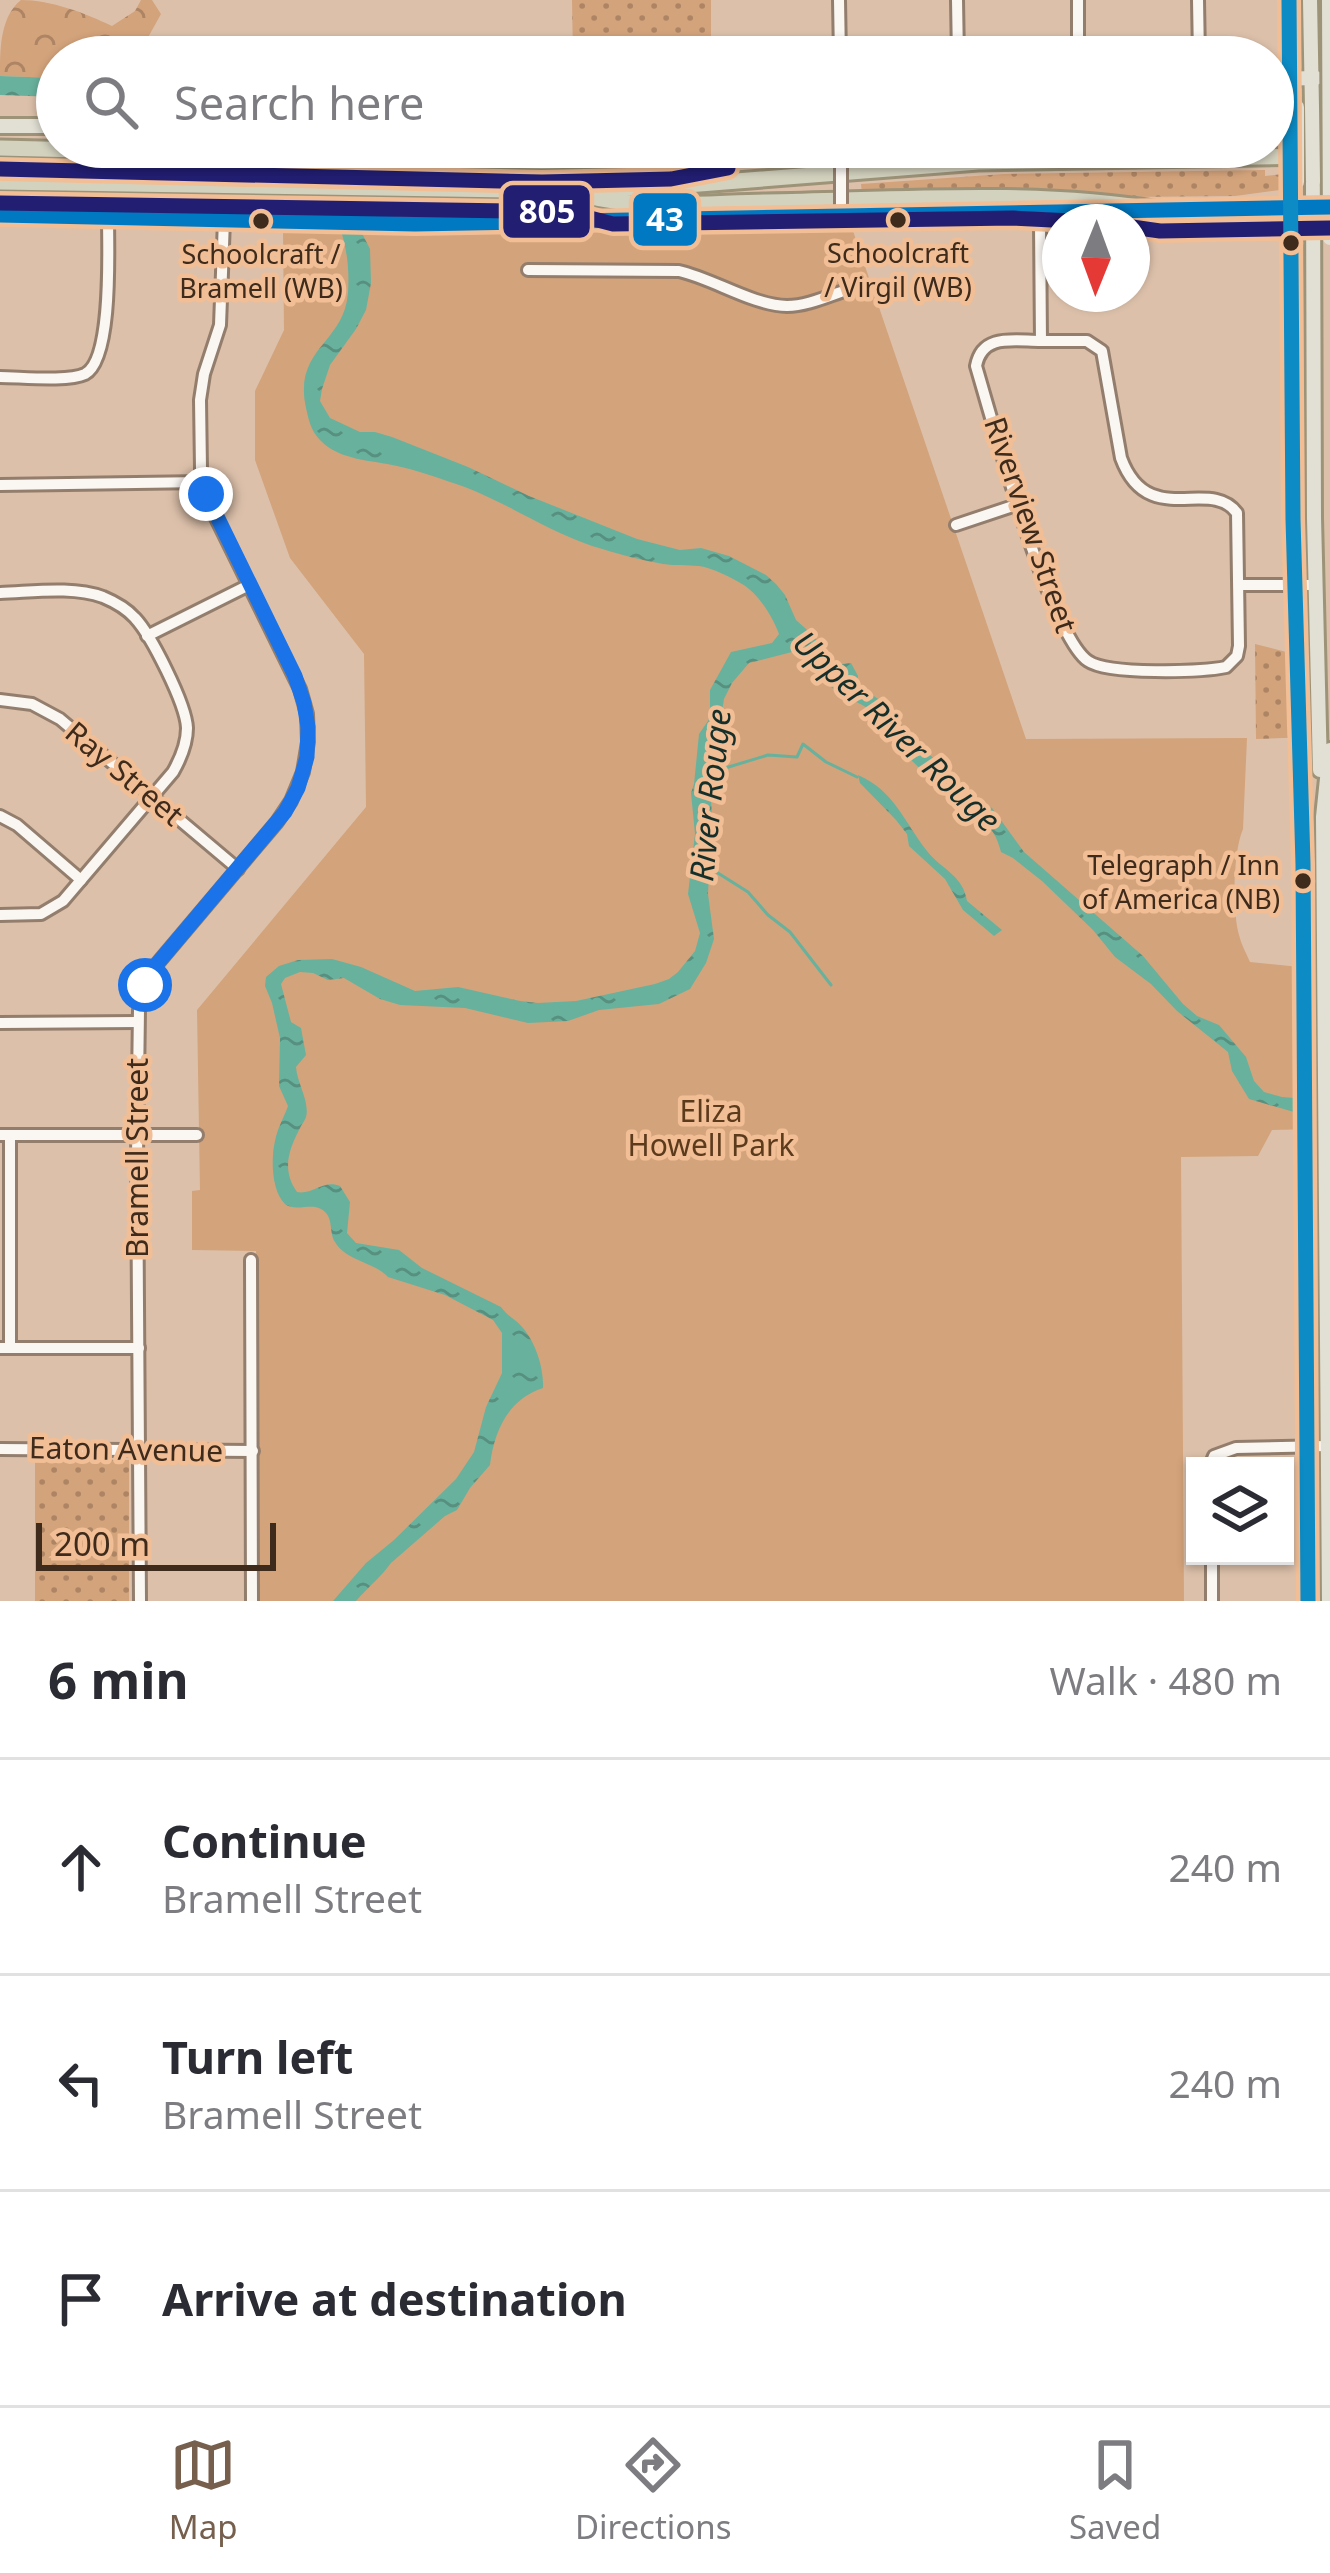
<!DOCTYPE html>
<html lang="en">
<head>
<meta charset="utf-8">
<style>
	body { margin:0; font-family:"Noto Sans",sans-serif; background:#f7f7f7; color:#2b2b33 }
	.controls { position:absolute; right:36px; bottom:36px; display:grid; overflow:hidden; border-radius:0px; box-shadow:0 3px 9px #0004 }
	.controls button { width:108px; height:108px; display:grid; place-items:center; padding:0; border:0; border-bottom:3px solid #e1e1e2; background:#fff; color:#2b2b33; font:60px sans-serif }
	.compass { position:absolute; left:1042px; top:204px; width:108px; height:108px; border-radius:50%; background:#fff; box-shadow:0 3px 9px #0004; rotate:181deg }
	.scale { position:absolute; left:36px; bottom:30px; width:240px; box-sizing:border-box; padding-left:12px; border:6px solid #3f2b1b; border-top:0; font-size:33px; line-height:42px; white-space:nowrap; color:#3f2b1b; -webkit-text-stroke:9px #f1be95; paint-order:stroke }
	.stop { position:absolute; width:36px; height:36px; margin:-27px; border:9px solid #1a73e8; border-radius:50%; background:#fff }
	.stop.end { background:#1a73e8; border-color:#fff; box-shadow:0 3px 12px #0008 }
	.list { margin:0; padding:0; list-style:none }
	h2 { display:flex; justify-content:space-between; align-items:center; height:156px; margin:0; padding:0 48px; font-size:51px }
	h2 small { font-size:39px; font-weight:400; color:#7c7c81 }
	.list li { display:grid; grid-template-columns:78px 1fr auto; gap:36px; align-items:center; box-sizing:border-box; height:216px; padding:0 48px; border-top:3px solid #e1e1e2 }
	.list b { display:block; font-size:45px; white-space:nowrap }
	.list p { margin:0; font-size:39px; white-space:nowrap; color:#7c7c81 }
	.list em { font-size:39px; font-style:normal; color:#7c7c81 }
	.icon { flex:none; width:66px; height:66px; fill:none; stroke:currentColor; stroke-width:2; stroke-linecap:round; stroke-linejoin:round }
	.map { position:relative; flex:none; width:1330px; height:1601px; overflow:hidden }
	.search { position:absolute; background:#fff; box-shadow:0 3px 9px #0004; left:36px; right:36px; top:36px; height:132px; display:flex; align-items:center; gap:30px; box-sizing:border-box; padding:0 42px; border-radius:66px; color:#7c7c81; font-size:45px }
	.sheet { height:804px; background:#fff }
	nav { display:flex; justify-content:space-around; align-items:center; box-sizing:border-box; height:168px; border-top:3px solid #e1e1e2; background:#fff; font-size:33px; color:#7c7c81 }
	nav a { display:grid; justify-items:center; gap:6px }
	nav .on { color:#765f4d }
	.map>svg:first-child { display:block }
</style>
</head>
<body>
<div class="map">
<svg width="1330" height="1601" viewBox="0 0 1330 1601">
	<defs>
		<pattern id="grass-dots" width="8" height="8" patternUnits="userSpaceOnUse" patternTransform="scale(3)"><rect width="8" height="8" fill="#d3a37b"/><path d="M2 2h.1M6 6h.1" fill="none" stroke="#ad8564" stroke-width="1.8" stroke-linecap="round"/></pattern>
		<pattern id="forest-crowns" width="20" height="18" patternUnits="userSpaceOnUse" patternTransform="scale(3)"><rect width="20" height="18" fill="#d3a37b"/><path d="M2 6a3 3 0 1 1 6 0M12 15a3 3 0 1 1 6 0" fill="none" stroke="#ad8564"/></pattern>
		<pattern id="water-ripples" width="26" height="14" patternUnits="userSpaceOnUse" patternTransform="scale(3)"><rect width="26" height="14" fill="#68b19d"/><path d="M2 4q2-2 4 0t4 0M15 11q2-2 4 0t4 0" fill="none" stroke="#57907f"/></pattern>
	</defs>
	<rect width="100%" height="100%" fill="#dcc0aa"/>
	<g fill="url(#grass-dots)">
		<polygon points="572,0 711,0 711,57 573,57"/>
		<polygon points="1265,170 1265,176 1291,173 1280,190 1235,196 1130,197 1057,192 862,194 861,184 1004,174"/>
		<polygon points="1255,644 1298,655 1302,652 1303,644 1311,645 1309,737 1256,739"/>
		<polygon points="35,1459 129,1460 129,1601 35,1601"/>
	</g>
	<path fill="url(#forest-crowns)" d="M21 0C51 0 85 13 112 26L135 11 141 0H152L161 14 141 50 144 57H57V78L0 76C0 49 0 17 21 0Z"/>
	<path fill="#d3a37b" d="M851 225 1026 739 1247 738 1243 829C1233 852 1232 910 1239 935 1241 944 1246 953 1250 962L1300 967 1311 962 1313 1129 1272 1130 1258 1156 1181 1157 1184 1601H259L256 1251 192 1250V1191L200 1190 197 1010 366 807 364 654 290 558 255 460V391L284 330 283 232Z"/>
	<g fill="url(#water-ripples)">
		<polygon points="0,76 57,78 57,97 0,95"/>
		<path d="M302 147H318L370 249 371 283 366 310 356 329 330 365 322 389 320 401 330 418 360 432H375L392 437 468 467 529 496 637 539 680 550 701 548 729 556 766 575 776 584 785 595 796 620 815 637 832 665 851 663 858 676 857 685 889 706 915 743 952 773 963 789 992 808 1024 852 1143 956 1183 1004 1197 1016 1219 1025 1246 1057 1254 1081 1264 1092 1282 1097 1330 1101V1115L1294 1112 1249 1099 1232 1071 1228 1052 1177 1011 1151 984 1115 957 1093 930 1042 881 1013 858 1001 852C993 819 975 819 952 798 938 786 925 773 911 760 896 747 890 728 877 715 865 704 849 700 836 691 817 677 815 652 797 639L792 652 749 663 732 683 724 699 710 784 712 816 708 894 714 939 706 963 690 989 659 1004 599 1010 568 1021 528 1023 465 1008 400 1005 380 999 344 978 328 980 313 973 300 972 285 978 281 984 291 1022 301 1028 306 1055 296 1067C297 1083 310 1102 306 1117 305 1120 303 1123 301 1126 289 1149 281 1169 297 1192 313 1195 324 1179 340 1186L350 1202 347 1233 356 1243 399 1250 422 1268 501 1307C508 1317 516 1319 523 1328 536 1343 544 1369 543 1388 508 1399 494 1432 490 1465L470 1488 457 1510 445 1516 391 1563C381 1577 368 1587 356 1601H333L366 1563 394 1540 456 1479 474 1452 486 1407 502 1373V1333L493 1320 445 1295 388 1277C374 1262 346 1261 335 1242 328 1231 335 1217 321 1209 311 1203 295 1212 285 1204 271 1191 271 1157 275 1141 277 1129 284 1117 288 1106L279 1086 280 1038 272 1003 265 986 266 977 279 966 298 960 332 959 361 967 415 991 458 987 520 1001 538 1003 576 1001 655 984 669 979 678 972 695 951 700 933 688 894 695 834 691 793 694 784 699 734 710 718V690L731 652 772 643 779 634C773 617 758 593 742 584 730 577 713 568 699 566 687 565 675 566 663 564 640 560 615 553 592 546 542 529 499 497 450 482 433 476 415 470 397 466 372 460 340 461 320 440 311 431 309 421 306 408 293 348 344 344 348 293 352 233 328 198 302 147Z"/>
		<path d="M858 775C895 791 904 822 927 851 942 870 963 875 967 901L1002 930 994 936 963 910 945 879 909 846 907 834 896 820 860 783Z"/>
	</g>
	<g fill="none" stroke-linecap="round" stroke-linejoin="round">
		<g stroke="#68b19d" stroke-width="3">
			<polyline points="712,769 722,769 768,755 797,757 803,744 826,762 857,777"/>
			<polyline points="710,868 748,892 768,915 790,932 831,985"/>
		</g>
		<g stroke="#937e6d" stroke-width="16">
			<g id="minor">
				<polyline points="839,0 840,57"/>
				<polyline points="957,0 958,57"/>
				<polyline points="1078,0 1078,57"/>
				<polyline points="1198,0 1199,57"/>
				<polyline points="1031,214 1040,224 1041,341"/>
				<path d="M528 270 679 271C714 279 752 305 787 306 808 306 830 295 850 289"/>
				<path d="M1041 341H1087L1102 351 1121 458C1148 531 1210 476 1237 513L1239 646 1237 656 1226 667C1201 672 1108 675 1088 661 1050 635 992 420 976 366 982 333 1014 341 1041 341Z"/>
				<path d="M0 377C20 377 68 382 85 374 113 359 108 248 108 218"/>
				<polyline points="0,485 204,482"/>
				<polyline points="956,525 1019,504"/>
				<polyline points="1239,585 1315,585"/>
				<path d="M0 593C33 592 72 586 103 597 115 602 126 608 135 618 151 635 186 704 187 728 187 744 181 758 173 772L63 901 41 914 0 915"/>
				<polyline points="147,636 249,585"/>
				<polyline points="0,700 32,704 60,719 238,869"/>
				<polyline points="0,816 17,825 81,880"/>
				<polyline points="0,1023 138,1022"/>
				<polyline points="0,1135 197,1135"/>
				<polyline points="10,1135 10,1348"/>
				<polyline points="251,1260 252,1601"/>
				<polyline points="0,1348 139,1348"/>
				<polyline points="0,1449 253,1451"/>
				<polyline points="1210,1466 1214,1456 1236,1448 1328,1446"/>
				<polyline points="1212,1556 1212,1601"/>
				<polyline points="140,1601 137,1156 139,1010 145,985 157,964 277,822 291,801 303,772 308,742 307,714 300,689 213,512 201,469 200,400 204,374 220,325 224,220"/>
			</g>
		</g>
		<g stroke="#9d9378" stroke-width="20">
			<g id="major">
				<polyline points="1310,0 1312,107"/>
				<polyline points="1273,79 1316,78"/>
				<polyline points="0,126 57,126"/>
				<polyline points="1313,181 1314,518 1320,770"/>
				<polyline points="0,215 415,224 1091,213 1190,208 1330,207"/>
				<polyline points="1329,1601 1323,817 1330,750"/>
			</g>
		</g>
		<g stroke="#9d9378" stroke-width="21">
			<g id="highway">
				<polyline points="1273,130 1309,129"/>
				<polyline points="0,148 542,161 669,158 826,147"/>
				<polyline points="0,182 570,191 674,186 978,162 1310,156"/>
				<path d="M584 195C642 211 707 203 766 202 897 200 1030 189 1160 210"/>
			</g>
		</g>
		<use href="#minor" stroke="#faf6f2" stroke-width="10"/>
		<use href="#major" stroke="#e2e0d4" stroke-width="14"/>
		<use href="#highway" stroke="#d3d2bf" stroke-width="15"/>
		<g stroke="#937e6d" stroke-width="16" stroke-linecap="butt">
			<polyline id="minor-bridge" points="841,210 841,147"/>
		</g>
		<g stroke="#9d9378" stroke-width="20" stroke-linecap="butt">
			<g id="major-bridge">
				<polyline points="1329,0 1330,238"/>
				<polyline points="1297,107 1297,182"/>
				<polyline points="1312,107 1313,181"/>
			</g>
		</g>
		<use href="#minor-bridge" stroke="#faf6f2" stroke-width="10"/>
		<use href="#major-bridge" stroke="#e2e0d4" stroke-width="14"/>
		<g stroke="#f1be95" stroke-width="24">
			<polyline id="bus-1" points="0,215 415,224 1330,207"/>
		</g>
		<g stroke="#f1be95" stroke-width="24">
			<g id="bus-2">
				<polyline points="0,169 542,182 671,179 728,168"/>
				<polyline points="0,203 567,212 613,224 1013,218 1092,222"/>
				<polyline points="1132,227 1160,231 1330,228"/>
			</g>
		</g>
		<g stroke="#f1be95" stroke-width="24">
			<polyline id="bus-3" points="1289,0 1293,519 1303,864 1308,1601"/>
		</g>
		<use href="#bus-1" stroke="#0079c2" stroke-width="15"/>
		<use href="#bus-2" stroke="#221e72" stroke-width="15"/>
		<use href="#bus-3" stroke="#0c8bc4" stroke-width="15"/>
	</g>
	<g fill="none" stroke-linecap="round" stroke-linejoin="round">
		<polyline stroke="#1a73e8" stroke-width="15" points="145,985 157,964 285,812 298,788 307,757 308,727 304,703 295,676 206,494"/>
	</g>
	<g fill="#3f2b1b" stroke="#f1be95" stroke-width="4.5">
		<circle cx="898" cy="220" r="10"/>
		<circle cx="261" cy="221" r="10"/>
		<circle cx="1291" cy="243" r="10"/>
		<circle cx="1303" cy="881" r="10"/>
	</g>
	<g text-anchor="middle" stroke-width="9" stroke-linejoin="round" paint-order="stroke">
		<g font-size="27" fill="#3f2b1b" stroke="#f1be95">
			<text x="898" y="263">Schoolcraft<tspan x="898" dy="34">/ Virgil (WB)</tspan></text>
			<text x="261" y="264">Schoolcraft /<tspan x="261" dy="34">Bramell (WB)</tspan></text>
			<text x="1280" y="875" text-anchor="end">Telegraph / Inn<tspan x="1280" dy="34">of America (NB)</tspan></text>
		</g>
		<g font-size="30" fill="#3f2b1b" stroke="#f1be95">
			<text transform="translate(1030 525) rotate(71)" y="10">Riverview Street</text>
			<text transform="translate(124 774) rotate(40)" y="10">Ray Street</text>
			<text transform="translate(138 1158) rotate(-90)" y="10">Bramell Street</text>
			<text transform="translate(126 1450) rotate(1)" y="10">Eaton Avenue</text>
		</g>
		<g font-size="30" fill="#5c3b1d" stroke="#f1be95">
			<text x="711" y="1122">Eliza<tspan x="711" dy="34">Howell Park</tspan></text>
		</g>
		<g font-size="33" font-style="italic" fill="#162f2a" stroke="#f1be95">
			<text transform="translate(897 731) rotate(44)" y="12">Upper River Rouge</text>
			<text transform="translate(710 795) rotate(-84)" y="12">River Rouge</text>
		</g>
	</g>
	<g stroke="#f1be95" stroke-width="4.5">
		<rect x="501" y="183" width="91" height="57" rx="12" fill="#221e72"/>
		<rect x="631" y="191" width="68" height="57" rx="12" fill="#0079c2"/>
	</g>
	<g font-size="33" text-anchor="middle" font-weight="bold" fill="#fff">
		<text x="547" y="223">805</text>
		<text x="665" y="231">43</text>
	</g>
</svg>
<div class="controls">
<button><svg class="icon" aria-label="layers" viewBox="0 0 24 24"><path d="M12 4l9 5-9 5-9-5zM3 14l9 5 9-5"/></svg></button>
</div>
<svg class="compass" viewBox="-18 -18 36 36"><path d="M0-13l5 13h-10z" fill="#e53935"/><path d="M0 13l5-13h-10z" fill="#7c7c81"/></svg>
<div class="scale">200 m</div>
<div class="stop" style="left:145px;top:985px"></div>
<div class="stop end" style="left:206px;top:494px"></div>
<div class="search"><svg class="icon" aria-label="search" viewBox="0 0 24 24"><circle cx="10" cy="10" r="6"/><path d="M15 15l6 6"/></svg>Search here</div>
</div>
<section class="sheet">
<h2>6 min<small>Walk · 480 m</small></h2>
<ul class="list">
<li><svg class="icon" aria-label="ahead" viewBox="0 0 24 24"><path d="M12 20V5M6 11l6-6 6 6"/></svg><div><b>Continue</b><p>Bramell Street</p></div><em>240 m</em></li>
<li><svg class="icon" aria-label="left" viewBox="0 0 24 24"><path d="M17 20v-9H6M10 6l-5 5 5 5"/></svg><div><b>Turn left</b><p>Bramell Street</p></div><em>240 m</em></li>
<li><svg class="icon" aria-label="arrive" viewBox="0 0 24 24"><path d="M6 21V4h12l-3 4 3 4H6"/></svg><div><b>Arrive at destination</b></div></li>
</ul>
</section>
<nav>
<a class="on"><svg class="icon" aria-label="map" viewBox="0 0 24 24"><path d="M3 6l6-2 6 2 6-2v14l-6 2-6-2-6 2zM9 4v14M15 6v14"/></svg>Map</a>
<a><svg class="icon" aria-label="directions" viewBox="0 0 24 24"><path d="M12 3l9 9-9 9-9-9zM9 14v-3h6M13 9l2 2-2 2"/></svg>Directions</a>
<a><svg class="icon" aria-label="saved" viewBox="0 0 24 24"><path d="M7 4h10v16l-5-4-5 4z"/></svg>Saved</a>
</nav>
</body>
</html>
